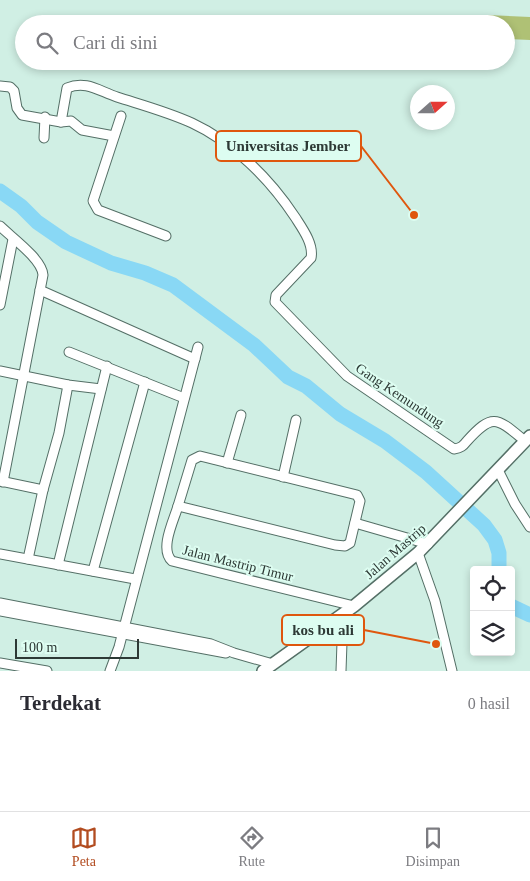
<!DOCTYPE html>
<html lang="id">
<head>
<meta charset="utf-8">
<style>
	body { margin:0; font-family:Georgia,serif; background:#f7f7f7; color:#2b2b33 }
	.controls { position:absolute; right:15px; bottom:15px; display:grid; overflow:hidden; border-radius:5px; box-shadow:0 2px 8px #0003 }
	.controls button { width:45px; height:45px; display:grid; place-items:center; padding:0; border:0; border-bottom:1px solid #e1e1e2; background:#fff; color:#2b2b33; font:25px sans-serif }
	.compass { position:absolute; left:410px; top:85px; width:45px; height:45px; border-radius:50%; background:#fff; box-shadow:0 2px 8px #0003; rotate:69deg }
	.scale { position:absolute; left:15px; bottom:12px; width:124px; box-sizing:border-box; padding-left:5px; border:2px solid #2d3935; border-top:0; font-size:14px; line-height:18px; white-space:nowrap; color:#2d3935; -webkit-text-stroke:4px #ddfdf1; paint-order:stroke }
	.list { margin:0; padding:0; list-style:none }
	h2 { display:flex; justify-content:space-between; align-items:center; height:65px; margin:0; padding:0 20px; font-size:21px }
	h2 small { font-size:16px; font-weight:400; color:#7c7c81 }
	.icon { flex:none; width:28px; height:28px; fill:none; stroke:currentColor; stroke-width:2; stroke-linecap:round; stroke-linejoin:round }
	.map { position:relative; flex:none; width:530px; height:671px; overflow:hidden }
	.search { position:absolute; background:#fff; box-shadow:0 2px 8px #0003; left:15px; right:15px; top:15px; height:55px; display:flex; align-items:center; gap:12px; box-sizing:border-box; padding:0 18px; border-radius:28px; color:#7c7c81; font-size:19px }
	.sheet { height:140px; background:#fff }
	nav { display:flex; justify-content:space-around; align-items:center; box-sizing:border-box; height:70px; border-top:1px solid #e1e1e2; background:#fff; font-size:14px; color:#7c7c81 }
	nav a { display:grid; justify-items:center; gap:2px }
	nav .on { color:#b24c20 }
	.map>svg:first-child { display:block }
</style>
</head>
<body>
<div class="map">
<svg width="530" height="671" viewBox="0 0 530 671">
	<rect width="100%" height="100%" fill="#d0efe4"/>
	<polygon fill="#afc175" points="486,15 530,17 530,40 506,39 506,24 486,24"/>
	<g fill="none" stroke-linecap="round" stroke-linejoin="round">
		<g stroke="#89d8f5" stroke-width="15">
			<polyline points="0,191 21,206 37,222 66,242 111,263 145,273 173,285 254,345 288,377 306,386 340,414 385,441 426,472 484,525 495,540 499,553 499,570"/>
			<polyline points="511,606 530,615"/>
		</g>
		<g stroke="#546f66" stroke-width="11">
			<g id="street">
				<polyline points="0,86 10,87 14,91 17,108 22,115 61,122 71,121 82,130 114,136"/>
				<polyline points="121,116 93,201 98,210 166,236"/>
				<path d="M61 122 67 88C86 80 99 91 117 97 142 105 168 112 192 123 233 142 270 179 295 217 302 228 314 244 311 258L276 295 275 302 347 376 454 449C461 448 463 446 467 441 493 412 497 418 525 441"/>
				<polyline points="44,138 45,117"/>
				<path d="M0 226C11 237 42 259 43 275L3 482"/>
				<polyline points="40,290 195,359"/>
				<polyline points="0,305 13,239"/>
				<polyline points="69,352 184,398"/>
				<polyline points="0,371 68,385 101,389"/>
				<polygon points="200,456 357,495 360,501 350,543 345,546 335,545 178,506 192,460"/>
				<polyline points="227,463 241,415"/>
				<polyline points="498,470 515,504 530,527"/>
				<polyline points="283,477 296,420"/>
				<polyline points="0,481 43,490"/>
				<path d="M178 506C174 520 159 549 172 561L354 606"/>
				<polyline points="355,523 428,544"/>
				<polyline points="418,553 435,601 452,671"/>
				<polyline points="0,554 135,579"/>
				<polyline points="28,559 43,490 59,433 68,385"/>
				<polyline points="58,565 107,366"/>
				<polyline points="93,571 145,382"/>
				<polyline points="0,603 211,644 234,653 273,664"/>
				<polyline points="0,611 226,653"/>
				<polyline points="0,663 47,671"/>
				<polyline points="110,671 119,647 198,347"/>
				<polyline points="341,671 343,614"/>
			</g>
		</g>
		<g stroke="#546f66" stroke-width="14">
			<polyline id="secondary" points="263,671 354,606 418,553 530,436"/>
		</g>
		<use href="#street" stroke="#fff" stroke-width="9"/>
		<use href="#secondary" stroke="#fff" stroke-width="11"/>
	</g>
	<g text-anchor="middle" stroke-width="4" stroke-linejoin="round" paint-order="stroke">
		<g font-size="14" fill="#2d3935" stroke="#ddfdf1">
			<text transform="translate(400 395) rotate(34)" y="5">Gang Kemundung</text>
			<text transform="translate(395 551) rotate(-41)" y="5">Jalan Mastrip</text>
			<text transform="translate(238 563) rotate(14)" y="5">Jalan Mastrip Timur</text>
		</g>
	</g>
	<path fill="none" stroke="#df570e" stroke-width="2" d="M414 215L361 146M436 644L364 630"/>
	<g fill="#df570e" stroke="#ddfdf1" stroke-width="2">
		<circle cx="414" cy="215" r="5"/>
		<circle cx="436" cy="644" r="5"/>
	</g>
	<g fill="#ddfdf1" stroke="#df570e" stroke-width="2">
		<rect x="216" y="131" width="145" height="30" rx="5"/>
		<rect x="282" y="615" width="82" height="30" rx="5"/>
	</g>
	<g font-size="15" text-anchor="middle" font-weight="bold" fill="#2d3935">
		<text x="288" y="151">Universitas Jember</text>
		<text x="323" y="635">kos bu ali</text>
	</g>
</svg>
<div class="controls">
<button><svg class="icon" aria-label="locate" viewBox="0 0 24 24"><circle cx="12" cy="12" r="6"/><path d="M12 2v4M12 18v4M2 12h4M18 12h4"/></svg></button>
<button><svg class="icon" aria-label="layers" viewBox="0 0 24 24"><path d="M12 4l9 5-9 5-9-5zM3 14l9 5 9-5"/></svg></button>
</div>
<svg class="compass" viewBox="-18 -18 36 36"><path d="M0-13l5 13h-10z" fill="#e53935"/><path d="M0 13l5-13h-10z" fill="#7c7c81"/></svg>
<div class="scale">100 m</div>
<div class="search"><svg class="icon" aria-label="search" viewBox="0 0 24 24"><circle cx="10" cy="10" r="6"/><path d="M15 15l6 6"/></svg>Cari di sini</div>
</div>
<section class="sheet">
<h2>Terdekat<small>0 hasil</small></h2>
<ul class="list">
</ul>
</section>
<nav>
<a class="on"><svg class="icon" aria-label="map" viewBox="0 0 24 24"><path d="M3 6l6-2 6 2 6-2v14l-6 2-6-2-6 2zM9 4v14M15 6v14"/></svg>Peta</a>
<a><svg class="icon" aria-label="directions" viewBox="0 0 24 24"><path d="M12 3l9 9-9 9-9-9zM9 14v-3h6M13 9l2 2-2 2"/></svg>Rute</a>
<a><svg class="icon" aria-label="saved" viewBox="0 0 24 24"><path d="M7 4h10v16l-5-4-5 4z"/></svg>Disimpan</a>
</nav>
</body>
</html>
